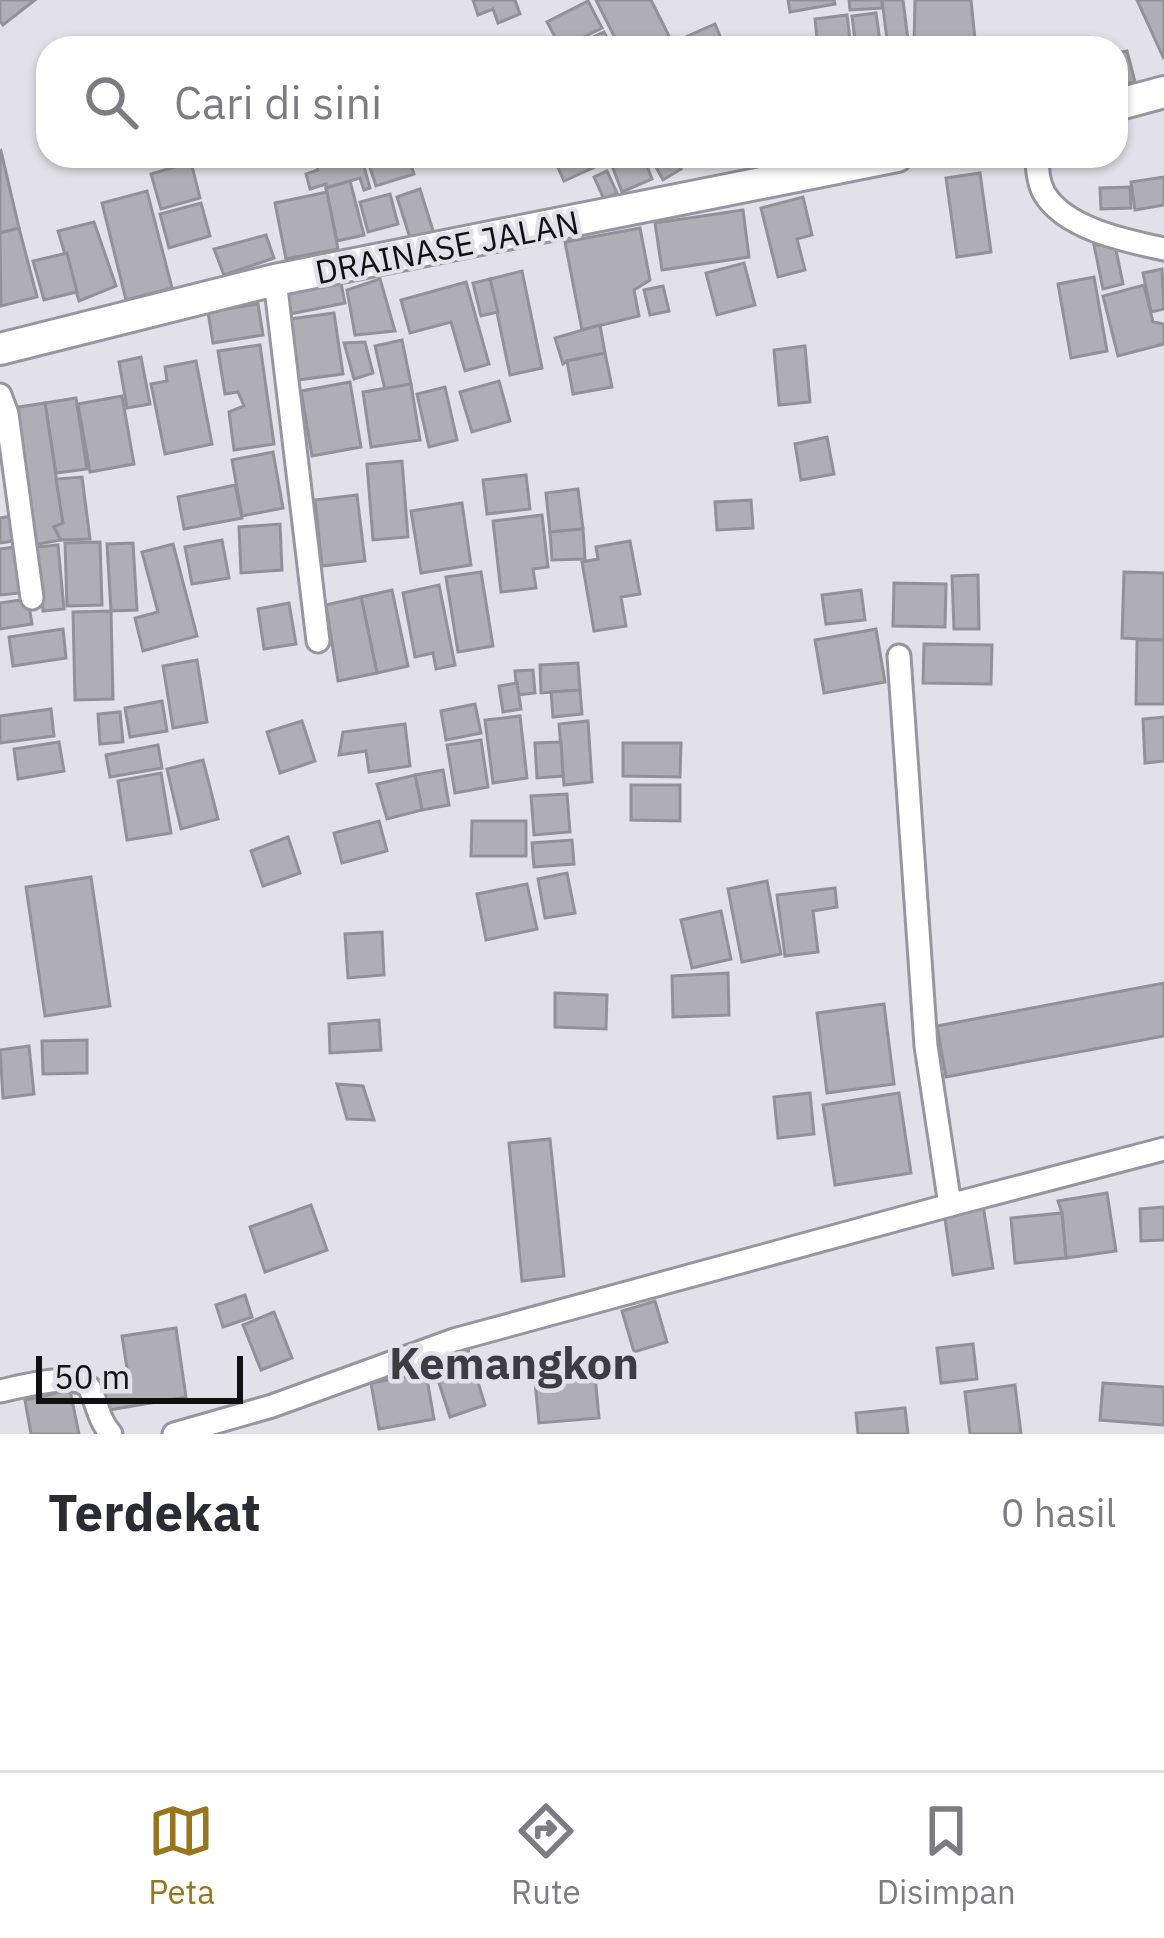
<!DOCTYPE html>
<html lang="id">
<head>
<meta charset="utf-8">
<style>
	body { margin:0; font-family:"IBM Plex Sans",sans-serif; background:#f7f7f7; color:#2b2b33 }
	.scale { position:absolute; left:36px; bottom:30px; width:207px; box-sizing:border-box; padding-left:12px; border:6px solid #101013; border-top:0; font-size:33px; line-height:42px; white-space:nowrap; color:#101013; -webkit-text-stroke:9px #e2e1e9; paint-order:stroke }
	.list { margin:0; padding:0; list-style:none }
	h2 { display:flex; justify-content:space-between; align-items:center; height:156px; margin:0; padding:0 48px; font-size:51px }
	h2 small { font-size:39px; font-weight:400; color:#7c7c81 }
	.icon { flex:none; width:66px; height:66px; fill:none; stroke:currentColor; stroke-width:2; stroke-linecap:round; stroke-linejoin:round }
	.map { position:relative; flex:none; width:1164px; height:1434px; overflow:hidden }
	.search { position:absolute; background:#fff; box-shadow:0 3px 9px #0004; left:36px; right:36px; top:36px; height:132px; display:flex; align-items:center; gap:30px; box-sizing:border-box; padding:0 42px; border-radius:36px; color:#7c7c81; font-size:45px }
	.sheet { height:336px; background:#fff }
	nav { display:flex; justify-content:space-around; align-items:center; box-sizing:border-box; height:168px; border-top:3px solid #e1e1e2; background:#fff; font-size:33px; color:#7c7c81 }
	nav a { display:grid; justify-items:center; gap:6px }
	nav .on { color:#98761f }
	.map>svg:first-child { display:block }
</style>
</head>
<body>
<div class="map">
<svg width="1164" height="1434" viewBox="0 0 1164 1434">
	<rect width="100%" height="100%" fill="#e2e1e9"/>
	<g fill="#afaeb6" stroke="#929199" stroke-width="3">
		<polygon points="0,0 35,0 3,25 0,21"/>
		<polygon points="473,0 515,0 520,14 498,23 493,9 478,15"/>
		<polygon points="596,0 651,0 675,48 620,48"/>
		<polygon points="788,0 834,0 835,4 790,12"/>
		<polygon points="849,0 882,0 882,8 850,10"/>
		<polygon points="882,0 903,0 909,48 888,48"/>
		<polygon points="915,0 971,0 975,39 914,46"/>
		<polygon points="1137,0 1164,0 1164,59"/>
		<polygon points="588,1 602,28 561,48 547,22"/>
		<polygon points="876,13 881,48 856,48 852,16"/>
		<polygon points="847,15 851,48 818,48 815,19"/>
		<polygon points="715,24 725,48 685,48 681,39"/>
		<polygon points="604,32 612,48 580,48 578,44"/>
		<polygon points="975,39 976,48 914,48 914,46"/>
		<polygon points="1127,51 1135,82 1116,87 1116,53"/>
		<polygon points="1,151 19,228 0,233 0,152"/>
		<polygon points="314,156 350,156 353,166 363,163 370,188 364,190 360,178 326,188 326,184 310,189 306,174 318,170"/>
		<polygon points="366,156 408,156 414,174 376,186"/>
		<polygon points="553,156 595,156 599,165 564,181"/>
		<polygon points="629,156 643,156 652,179 622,192 611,163"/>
		<polygon points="650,156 674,156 681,169 663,180"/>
		<polygon points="191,162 200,198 161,209 151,174"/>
		<polygon points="607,171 617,193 604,199 594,177"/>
		<polygon points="980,173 991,252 957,257 946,178"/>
		<polygon points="1164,177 1164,205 1135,210 1131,182"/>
		<polygon points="350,181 364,235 337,241 326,188"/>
		<polygon points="1130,187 1131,208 1101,209 1100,188"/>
		<polygon points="420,189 434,234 411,241 397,197"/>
		<polygon points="147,191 172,288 126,300 102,203"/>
		<polygon points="327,192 338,249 286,259 275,203"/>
		<polygon points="390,194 398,224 368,232 360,202"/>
		<polygon points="803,197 812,235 797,239 805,270 778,277 761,208"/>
		<polygon points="201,203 210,236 169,248 160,214"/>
		<polygon points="743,210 749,257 662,270 655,223"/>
		<polygon points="94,222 116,286 79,301 58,231"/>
		<polygon points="19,228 37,297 1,306 0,233"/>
		<polygon points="640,228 650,280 634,290 639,316 582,330 565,242"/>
		<polygon points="266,235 274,258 224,275 214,249"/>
		<polygon points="1094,245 1115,245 1123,284 1103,289"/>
		<polygon points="67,253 77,292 44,300 33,261"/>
		<polygon points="744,263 755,305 717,315 706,273"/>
		<polygon points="1162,269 1164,309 1151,312 1143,273"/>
		<polygon points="522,271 542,368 510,375 490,279"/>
		<polygon points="1094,277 1107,351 1071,358 1058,284"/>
		<polygon points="380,279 395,331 355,335 347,290"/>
		<polygon points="490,279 498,312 481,316 473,283"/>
		<polygon points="466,282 489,364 465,371 451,322 410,333 401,300"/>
		<polygon points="341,283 345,303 290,314 286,294"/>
		<polygon points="1144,285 1153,322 1164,324 1164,344 1118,356 1103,296"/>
		<polygon points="663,286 669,311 650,315 644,290"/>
		<polygon points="258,304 263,335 213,343 208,312"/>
		<polygon points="334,313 343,374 298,380 290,319"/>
		<polygon points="600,325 605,353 567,361 563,364 555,338"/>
		<polygon points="402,340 411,384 385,390 375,346"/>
		<polygon points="365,342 373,373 354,379 344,343"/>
		<polygon points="260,345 274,444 234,450 229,412 244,406 238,392 225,394 218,351"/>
		<polygon points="805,346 810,402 779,405 774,350"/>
		<polygon points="605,353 612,387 573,394 567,361"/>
		<polygon points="141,357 150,404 127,408 119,362"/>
		<polygon points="196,361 212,444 165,454 151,384 167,381 165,367"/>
		<polygon points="499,381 510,421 472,432 460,392"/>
		<polygon points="350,382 361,447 312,456 301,391"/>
		<polygon points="411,384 420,440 371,447 363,392"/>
		<polygon points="445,387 457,440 429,447 417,394"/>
		<polygon points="122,396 134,464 90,472 78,404"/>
		<polygon points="76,398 87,469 56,473 45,403"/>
		<polygon points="45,403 63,523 54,527 61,540 33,545 12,408"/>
		<polygon points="827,437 834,474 801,480 795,444"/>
		<polygon points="273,452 283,508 242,516 232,460"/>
		<polygon points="402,461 408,537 373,540 367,464"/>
		<polygon points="526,475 530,509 487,514 483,480"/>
		<polygon points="82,477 90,539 61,540 54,527 63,523 56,479"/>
		<polygon points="235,485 242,518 184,529 178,497"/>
		<polygon points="578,489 583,529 550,532 546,493"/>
		<polygon points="357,495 365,561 322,566 315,500"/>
		<polygon points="751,500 753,528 717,530 715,502"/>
		<polygon points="462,503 471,565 421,573 411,511"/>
		<polygon points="542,515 548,567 533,569 536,588 501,592 493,521"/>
		<polygon points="11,516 14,541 0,543 0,518"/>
		<polygon points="280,524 282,570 241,573 239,527"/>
		<polygon points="583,529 585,559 552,560 550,532"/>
		<polygon points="222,540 229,578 192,584 185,547"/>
		<polygon points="630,541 640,594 621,597 626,626 594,631 582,562 598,559 596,547"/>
		<polygon points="100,542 102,605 67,606 65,543"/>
		<polygon points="133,543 137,610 111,611 107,544"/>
		<polygon points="173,544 197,636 143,651 135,618 158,612 142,552"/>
		<polygon points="58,545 64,609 43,611 36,547"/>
		<polygon points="16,547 20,593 0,595 0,549"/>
		<polygon points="481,572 493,646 458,652 446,577"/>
		<polygon points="1124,572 1164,573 1164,640 1122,638"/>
		<polygon points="978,575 979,629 954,629 952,576"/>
		<polygon points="894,583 946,584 945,627 893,626"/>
		<polygon points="439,585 455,665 436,669 433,653 415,657 403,593"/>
		<polygon points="392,590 408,666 377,673 361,597"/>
		<polygon points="861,590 865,620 826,624 822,595"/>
		<polygon points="361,597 377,673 338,681 326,605"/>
		<polygon points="28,599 32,624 0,629 0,603"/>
		<polygon points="289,603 296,644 264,649 258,609"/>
		<polygon points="111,611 113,699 75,700 73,612"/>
		<polygon points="63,629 66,658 13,666 9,637"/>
		<polygon points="876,629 885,682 824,693 815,640"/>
		<polygon points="1137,640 1164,640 1164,704 1136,704"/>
		<polygon points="924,644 992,645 991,684 923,683"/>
		<polygon points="197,660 207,722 173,728 163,666"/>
		<polygon points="578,663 580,690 541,693 540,665"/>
		<polygon points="533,670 535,693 517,695 515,671"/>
		<polygon points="517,683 521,709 503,712 499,686"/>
		<polygon points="580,690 582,714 553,717 551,692"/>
		<polygon points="162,701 167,731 130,737 125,708"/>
		<polygon points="475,704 481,733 446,740 441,711"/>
		<polygon points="51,709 54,736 0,743 0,716"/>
		<polygon points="120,712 123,742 100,744 98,714"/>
		<polygon points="520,716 527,778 493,783 485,720"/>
		<polygon points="1164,717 1164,761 1145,763 1143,719"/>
		<polygon points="302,721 315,761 280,773 267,732"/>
		<polygon points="588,721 592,782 564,785 559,724"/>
		<polygon points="405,724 410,766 369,772 366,751 339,755 343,732"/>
		<polygon points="481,740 488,787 455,793 447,745"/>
		<polygon points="59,742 64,771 18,779 14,749"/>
		<polygon points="561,742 563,776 537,778 535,743"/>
		<polygon points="623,743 681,743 680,777 623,776"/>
		<polygon points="158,745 162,768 110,777 106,755"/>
		<polygon points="203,760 218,819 181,829 167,769"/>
		<polygon points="443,770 449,805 422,810 415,775"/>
		<polygon points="161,773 171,833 127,840 118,781"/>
		<polygon points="415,775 422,810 387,819 377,784"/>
		<polygon points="631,785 680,785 680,821 631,820"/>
		<polygon points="567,794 570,832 534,835 531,796"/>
		<polygon points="379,821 387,851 342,863 334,833"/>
		<polygon points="472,821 526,821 526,856 471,856"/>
		<polygon points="288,837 300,873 263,886 251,851"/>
		<polygon points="572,840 574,864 534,867 532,843"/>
		<polygon points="567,873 575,913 545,918 538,879"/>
		<polygon points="91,877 110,1006 45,1016 26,887"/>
		<polygon points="767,881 781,954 742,962 728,889"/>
		<polygon points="527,884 537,929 486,940 477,894"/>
		<polygon points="835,888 837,907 813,911 818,952 785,956 777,895"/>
		<polygon points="721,911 731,959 692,968 681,920"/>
		<polygon points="382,932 384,975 348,978 345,934"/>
		<polygon points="728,973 729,1015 673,1017 672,976"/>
		<polygon points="1164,983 1164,1036 946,1077 937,1026"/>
		<polygon points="555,993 607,995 606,1029 555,1027"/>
		<polygon points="884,1004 894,1084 827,1093 817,1013"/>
		<polygon points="379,1020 381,1050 330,1053 329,1024"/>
		<polygon points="87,1040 87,1073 43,1074 42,1041"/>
		<polygon points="29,1046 34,1094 3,1098 0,1050"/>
		<polygon points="337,1084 363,1086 374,1120 347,1119"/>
		<polygon points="810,1093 814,1134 778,1138 774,1097"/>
		<polygon points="899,1093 911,1173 835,1185 823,1105"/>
		<polygon points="550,1139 564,1276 522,1281 509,1143"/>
		<polygon points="1107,1193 1116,1251 1066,1258 1062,1213 1058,1201"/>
		<polygon points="311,1205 327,1250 265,1272 250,1227"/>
		<polygon points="983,1205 993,1268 953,1275 944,1212"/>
		<polygon points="1164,1207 1164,1240 1141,1241 1140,1209"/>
		<polygon points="1062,1213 1066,1258 1015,1263 1011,1218"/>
		<polygon points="245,1295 252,1317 223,1327 216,1305"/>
		<polygon points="655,1301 667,1342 634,1352 622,1311"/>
		<polygon points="274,1312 292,1358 261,1370 243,1325"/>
		<polygon points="176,1328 186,1397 103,1411 98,1380 128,1375 122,1336"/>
		<polygon points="466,1343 485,1405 450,1417 430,1355"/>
		<polygon points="973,1344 977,1379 941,1383 937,1348"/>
		<polygon points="594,1365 599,1418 539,1423 534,1371"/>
		<polygon points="426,1373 434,1419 379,1429 371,1383"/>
		<polygon points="1103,1383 1164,1387 1164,1425 1100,1420"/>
		<polygon points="1015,1385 1021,1434 970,1434 965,1392"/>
		<polygon points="70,1390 79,1434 31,1434 25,1400"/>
		<polygon points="905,1408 908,1434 858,1434 856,1413"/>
	</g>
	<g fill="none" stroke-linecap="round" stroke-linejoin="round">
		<g stroke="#97969e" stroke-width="27">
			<g id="street">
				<path d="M1037 156C1037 169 1038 182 1044 193 1065 229 1127 241 1164 249"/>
				<polyline points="275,280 318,641"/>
				<polyline points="0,395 7,414 32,598"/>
				<polyline points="899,656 926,1046 950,1205 1164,1149"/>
				<path d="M0 1391C20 1387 83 1369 91 1391 98 1407 99 1420 111 1434"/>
				<polyline points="174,1434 272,1406 454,1340 950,1205"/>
			</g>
		</g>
		<g stroke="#97969e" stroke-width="36">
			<g id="secondary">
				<polyline points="1116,105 1164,92"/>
				<polyline points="0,349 275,280 897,156"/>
			</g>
		</g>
		<use href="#street" stroke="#fff" stroke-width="21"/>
		<use href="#secondary" stroke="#fff" stroke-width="30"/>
	</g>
	<g text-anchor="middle" stroke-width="9" stroke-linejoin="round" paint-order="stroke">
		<g font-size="33" fill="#101013" stroke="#e2e1e9">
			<text transform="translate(447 247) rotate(-11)" y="12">DRAINASE JALAN</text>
		</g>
		<g font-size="45" font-weight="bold" fill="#3d3c43" stroke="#e2e1e9">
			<text x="514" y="1379">Kemangkon</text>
		</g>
	</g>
</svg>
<div class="scale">50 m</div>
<div class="search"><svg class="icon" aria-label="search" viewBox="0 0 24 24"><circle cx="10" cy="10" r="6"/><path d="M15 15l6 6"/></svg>Cari di sini</div>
</div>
<section class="sheet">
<h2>Terdekat<small>0 hasil</small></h2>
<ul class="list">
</ul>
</section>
<nav>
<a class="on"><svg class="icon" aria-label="map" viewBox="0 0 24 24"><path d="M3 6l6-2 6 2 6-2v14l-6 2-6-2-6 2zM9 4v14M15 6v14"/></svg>Peta</a>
<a><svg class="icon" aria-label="directions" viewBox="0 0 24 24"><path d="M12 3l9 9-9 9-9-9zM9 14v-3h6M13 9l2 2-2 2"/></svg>Rute</a>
<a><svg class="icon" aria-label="saved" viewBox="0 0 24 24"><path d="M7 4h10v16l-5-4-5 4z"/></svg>Disimpan</a>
</nav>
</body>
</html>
